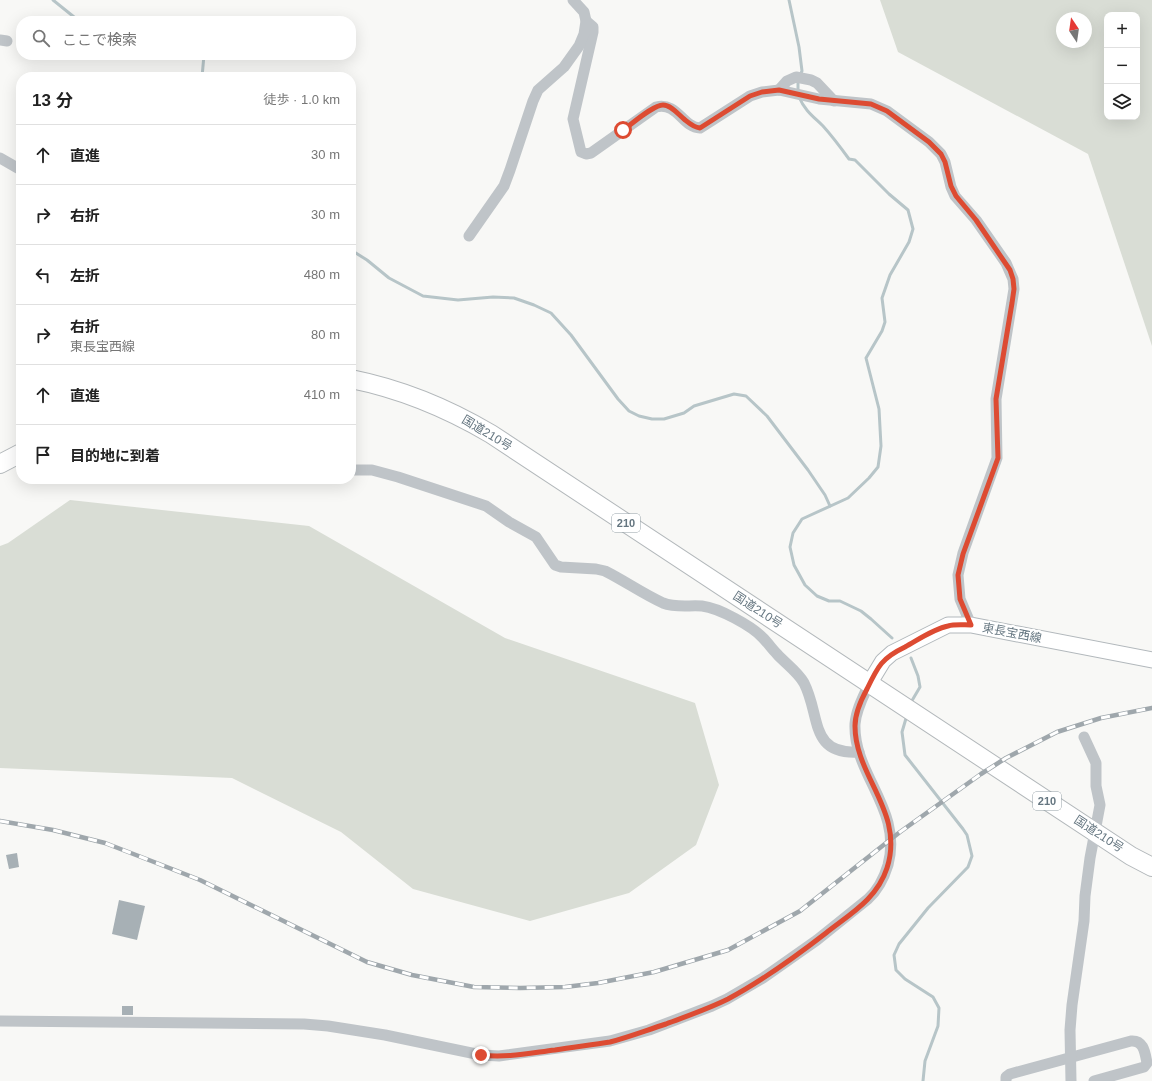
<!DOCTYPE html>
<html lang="ja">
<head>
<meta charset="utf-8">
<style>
	body { margin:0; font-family:Arial,"Noto Sans JP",sans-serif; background:#f2f2f2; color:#222 }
	.controls { position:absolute; right:12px; top:12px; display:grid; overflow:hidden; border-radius:8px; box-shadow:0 4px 16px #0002 }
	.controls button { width:36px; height:36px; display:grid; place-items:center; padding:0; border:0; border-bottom:1px solid #e0e0e0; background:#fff; color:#222; font:20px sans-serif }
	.compass { position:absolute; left:1056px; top:12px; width:36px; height:36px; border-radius:50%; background:#fff; box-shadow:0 4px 16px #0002; rotate:347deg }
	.stop { position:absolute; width:12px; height:12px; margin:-9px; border:3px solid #dd4b32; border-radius:50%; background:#fff }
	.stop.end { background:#dd4b32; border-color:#fff; box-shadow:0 1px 4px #0008 }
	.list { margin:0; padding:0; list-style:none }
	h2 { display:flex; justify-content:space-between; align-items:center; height:52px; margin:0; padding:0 16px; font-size:17px }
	h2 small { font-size:13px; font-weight:400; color:#767676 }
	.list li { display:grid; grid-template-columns:26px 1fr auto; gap:12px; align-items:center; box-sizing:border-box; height:60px; padding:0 16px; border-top:1px solid #e0e0e0 }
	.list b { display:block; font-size:15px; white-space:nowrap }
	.list p { margin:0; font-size:13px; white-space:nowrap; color:#767676 }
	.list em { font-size:13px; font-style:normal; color:#767676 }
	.icon { flex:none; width:22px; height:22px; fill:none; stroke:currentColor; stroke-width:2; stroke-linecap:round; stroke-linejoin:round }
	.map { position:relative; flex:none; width:1152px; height:1081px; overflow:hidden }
	.search { position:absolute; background:#fff; box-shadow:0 4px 16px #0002; left:16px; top:16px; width:340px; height:44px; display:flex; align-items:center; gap:10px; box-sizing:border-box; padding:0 14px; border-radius:16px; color:#767676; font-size:15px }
	.panel { position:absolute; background:#fff; box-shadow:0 4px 16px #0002; left:16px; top:72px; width:340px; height:412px; border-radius:16px }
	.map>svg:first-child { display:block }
</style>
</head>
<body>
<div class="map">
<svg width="1152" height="1081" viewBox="0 0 1152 1081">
	<rect width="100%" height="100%" fill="#f8f8f6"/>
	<g fill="#d9ddd5" fill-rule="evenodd">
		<path d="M880 0H1152V346L1088 154 898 52ZM1107 15H1137V117H1107ZM1062 18H1086V42H1062Z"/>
		<polygon points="70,500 309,526 505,638 695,703 719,785 696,845 629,893 530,921 413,889 341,832 232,778 0,768 0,546 8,543"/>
	</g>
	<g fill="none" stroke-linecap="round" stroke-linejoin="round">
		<g stroke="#b7c5c8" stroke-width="3">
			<polyline points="53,0 79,21"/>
			<polyline points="789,0 799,47 802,71 800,75"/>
			<path d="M161 21C169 18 181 15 189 21"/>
			<polyline points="202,77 204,55"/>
			<polyline points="798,92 798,80"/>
			<path d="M799 97C805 111 814 117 823 126 833 137 841 148 849 159L855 160 889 194 908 210 913 229 909 242 890 275 882 298 885 322 882 331 866 358 879 409 881 446 878 467 869 478 848 498 802 519 793 533 790 547 794 565 805 585 817 596 829 601H840L861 611 871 619 892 638"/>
			<polyline points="351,250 367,260 389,278 423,296 458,300 493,297 514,298 534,305 551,313 571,335 618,399 629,411 639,416 652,419 664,419 684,413 694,406 734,394 746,396 767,416 808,470 825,495 830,506"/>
			<polyline points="910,704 920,687 918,676 911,658"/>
			<polyline points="907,715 902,732 905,755 963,829 967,835 972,856 968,867 928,908 899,944 894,955 896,970 905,979 933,997 939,1008 938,1026 925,1061 923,1081"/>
		</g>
	</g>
	<g fill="#a7b0b5">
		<polygon points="17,853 19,867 9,869 6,855"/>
		<polygon points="119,900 145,906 137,940 112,934"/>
		<rect x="122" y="1006" width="11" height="9"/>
	</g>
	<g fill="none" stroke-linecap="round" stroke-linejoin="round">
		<g stroke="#b2b8bc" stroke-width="17">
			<polyline id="secondary" points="869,684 883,661 892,653 948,625 971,625 1152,660"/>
		</g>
		<g stroke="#b3b8bb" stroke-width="20">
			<g id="trunk">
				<path d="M351 379C401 389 447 408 491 434L1131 856 1152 867"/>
				<polyline points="0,464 21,453"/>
			</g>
		</g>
		<g stroke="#bfc4c8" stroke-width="11">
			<path d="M586 21 593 27V32L573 119 581 152 586 154 591 153 656 107C678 102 682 127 700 128L750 96 762 92 779 90 819 99 871 104 887 111 929 142 941 154 945 162 951 187 955 196 976 220 1006 263 1013 279 1014 289 996 399 997 458 963 553 958 575 960 599 971 625"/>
			<polyline points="0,40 7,41"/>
			<polyline points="779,90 787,81 796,77 811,80 817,83 834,101"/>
			<polyline points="0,158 21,170"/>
			<polyline points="469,236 504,186 510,170 533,101 538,90 564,67 579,46 584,34 586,21 584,12 573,0"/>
			<path d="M351 470H372L398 477 477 503 486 506 509 522 536 537 555 565 561 567 596 569 605 571C625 581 643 594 663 603 676 608 689 605 702 606 719 608 752 626 763 638 768 643 772 649 777 654 785 663 798 672 804 683 821 716 809 755 859 752"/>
			<path d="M0 1021 304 1024 328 1026 385 1035 481 1055 499 1056 610 1041 649 1030 712 1006 727 999 763 978 817 940 868 899C878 890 884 878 888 865 903 809 853 775 855 724 856 710 863 697 869 684"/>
			<path d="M1006 1081V1077L1010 1074 1131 1041C1144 1040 1145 1053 1147 1063L1144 1067 1094 1081"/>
			<polyline points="1071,1081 1070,1030 1072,1005 1084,921 1085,896 1090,858 1100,805 1096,786 1096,763 1084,737"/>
		</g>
		<use href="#secondary" stroke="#fff" stroke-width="15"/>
		<use href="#trunk" stroke="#fff" stroke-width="18"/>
		<g stroke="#9fa7ac" stroke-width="4.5">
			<polyline id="rail" points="0,821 53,830 105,843 154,862 200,880 367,962 412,975 474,987 520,988 565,987 598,983 654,972 728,950 800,911 900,832 981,774 1006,758 1057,732 1101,718 1152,708"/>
		</g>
		<use href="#rail" stroke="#fff" stroke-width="3" stroke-dasharray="9" stroke-linecap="butt"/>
	</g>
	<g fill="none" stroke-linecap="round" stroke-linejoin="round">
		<path stroke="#dd4b32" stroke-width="5" d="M481 1055C506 1058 530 1053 555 1050 573 1047 592 1045 610 1042 629 1037 647 1030 666 1024 687 1016 708 1009 728 999 762 981 795 957 826 933 850 914 877 899 887 868 905 812 855 777 855 726 855 713 861 700 867 689 878 666 882 658 905 647 918 640 933 629 948 626 955 624 963 625 971 625L960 599 958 575 963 554 998 458 996 399 1012 303 1014 289 1013 279 1010 270 976 220 956 196 951 186 945 162 941 154 929 142 887 111 871 104 819 99 779 90 762 92 750 96 700 128C693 127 689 123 684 119 678 114 671 105 663 105 653 105 632 124 623 130"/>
	</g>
	<g text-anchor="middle" stroke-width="4" stroke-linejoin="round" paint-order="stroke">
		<g fill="#fff" stroke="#939fa6" stroke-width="1">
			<rect x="612" y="514" width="28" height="18" rx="3"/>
			<rect x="1033" y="792" width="28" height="18" rx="3"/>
		</g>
		<g font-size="11" font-weight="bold" fill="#657680">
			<text x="626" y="527">210</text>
			<text x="1047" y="805">210</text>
		</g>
		<g font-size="12" fill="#657680" stroke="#fff">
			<text transform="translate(487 433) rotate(31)" y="4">国道210号</text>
			<text transform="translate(758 610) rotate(33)" y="4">国道210号</text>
			<text transform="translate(1012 633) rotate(11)" y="4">東長宝西線</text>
			<text transform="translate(1099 834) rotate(33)" y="4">国道210号</text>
		</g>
	</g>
</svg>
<div class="controls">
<button>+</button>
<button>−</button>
<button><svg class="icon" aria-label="layers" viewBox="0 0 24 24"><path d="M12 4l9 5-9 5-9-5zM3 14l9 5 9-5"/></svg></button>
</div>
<svg class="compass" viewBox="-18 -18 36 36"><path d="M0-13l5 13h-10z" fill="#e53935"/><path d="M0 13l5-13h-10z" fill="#767676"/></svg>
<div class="stop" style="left:623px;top:130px"></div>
<div class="stop end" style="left:481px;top:1055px"></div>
<div class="search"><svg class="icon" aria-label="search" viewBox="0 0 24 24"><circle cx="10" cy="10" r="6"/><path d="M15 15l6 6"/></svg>ここで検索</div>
<section class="panel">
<h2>13 分<small>徒歩 · 1.0 km</small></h2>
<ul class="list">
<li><svg class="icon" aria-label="ahead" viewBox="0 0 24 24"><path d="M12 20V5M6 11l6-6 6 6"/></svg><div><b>直進</b></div><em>30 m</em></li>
<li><svg class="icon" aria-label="right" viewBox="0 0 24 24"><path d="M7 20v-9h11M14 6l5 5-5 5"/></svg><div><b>右折</b></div><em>30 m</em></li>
<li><svg class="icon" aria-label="left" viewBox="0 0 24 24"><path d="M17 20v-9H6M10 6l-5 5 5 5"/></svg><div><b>左折</b></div><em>480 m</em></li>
<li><svg class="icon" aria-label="right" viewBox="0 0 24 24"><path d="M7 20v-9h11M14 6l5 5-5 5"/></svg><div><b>右折</b><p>東長宝西線</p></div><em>80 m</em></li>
<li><svg class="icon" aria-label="ahead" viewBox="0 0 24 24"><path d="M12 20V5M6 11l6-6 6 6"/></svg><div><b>直進</b></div><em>410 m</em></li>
<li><svg class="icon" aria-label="arrive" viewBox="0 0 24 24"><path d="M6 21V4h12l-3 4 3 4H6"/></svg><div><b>目的地に到着</b></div></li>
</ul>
</section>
</div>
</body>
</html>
